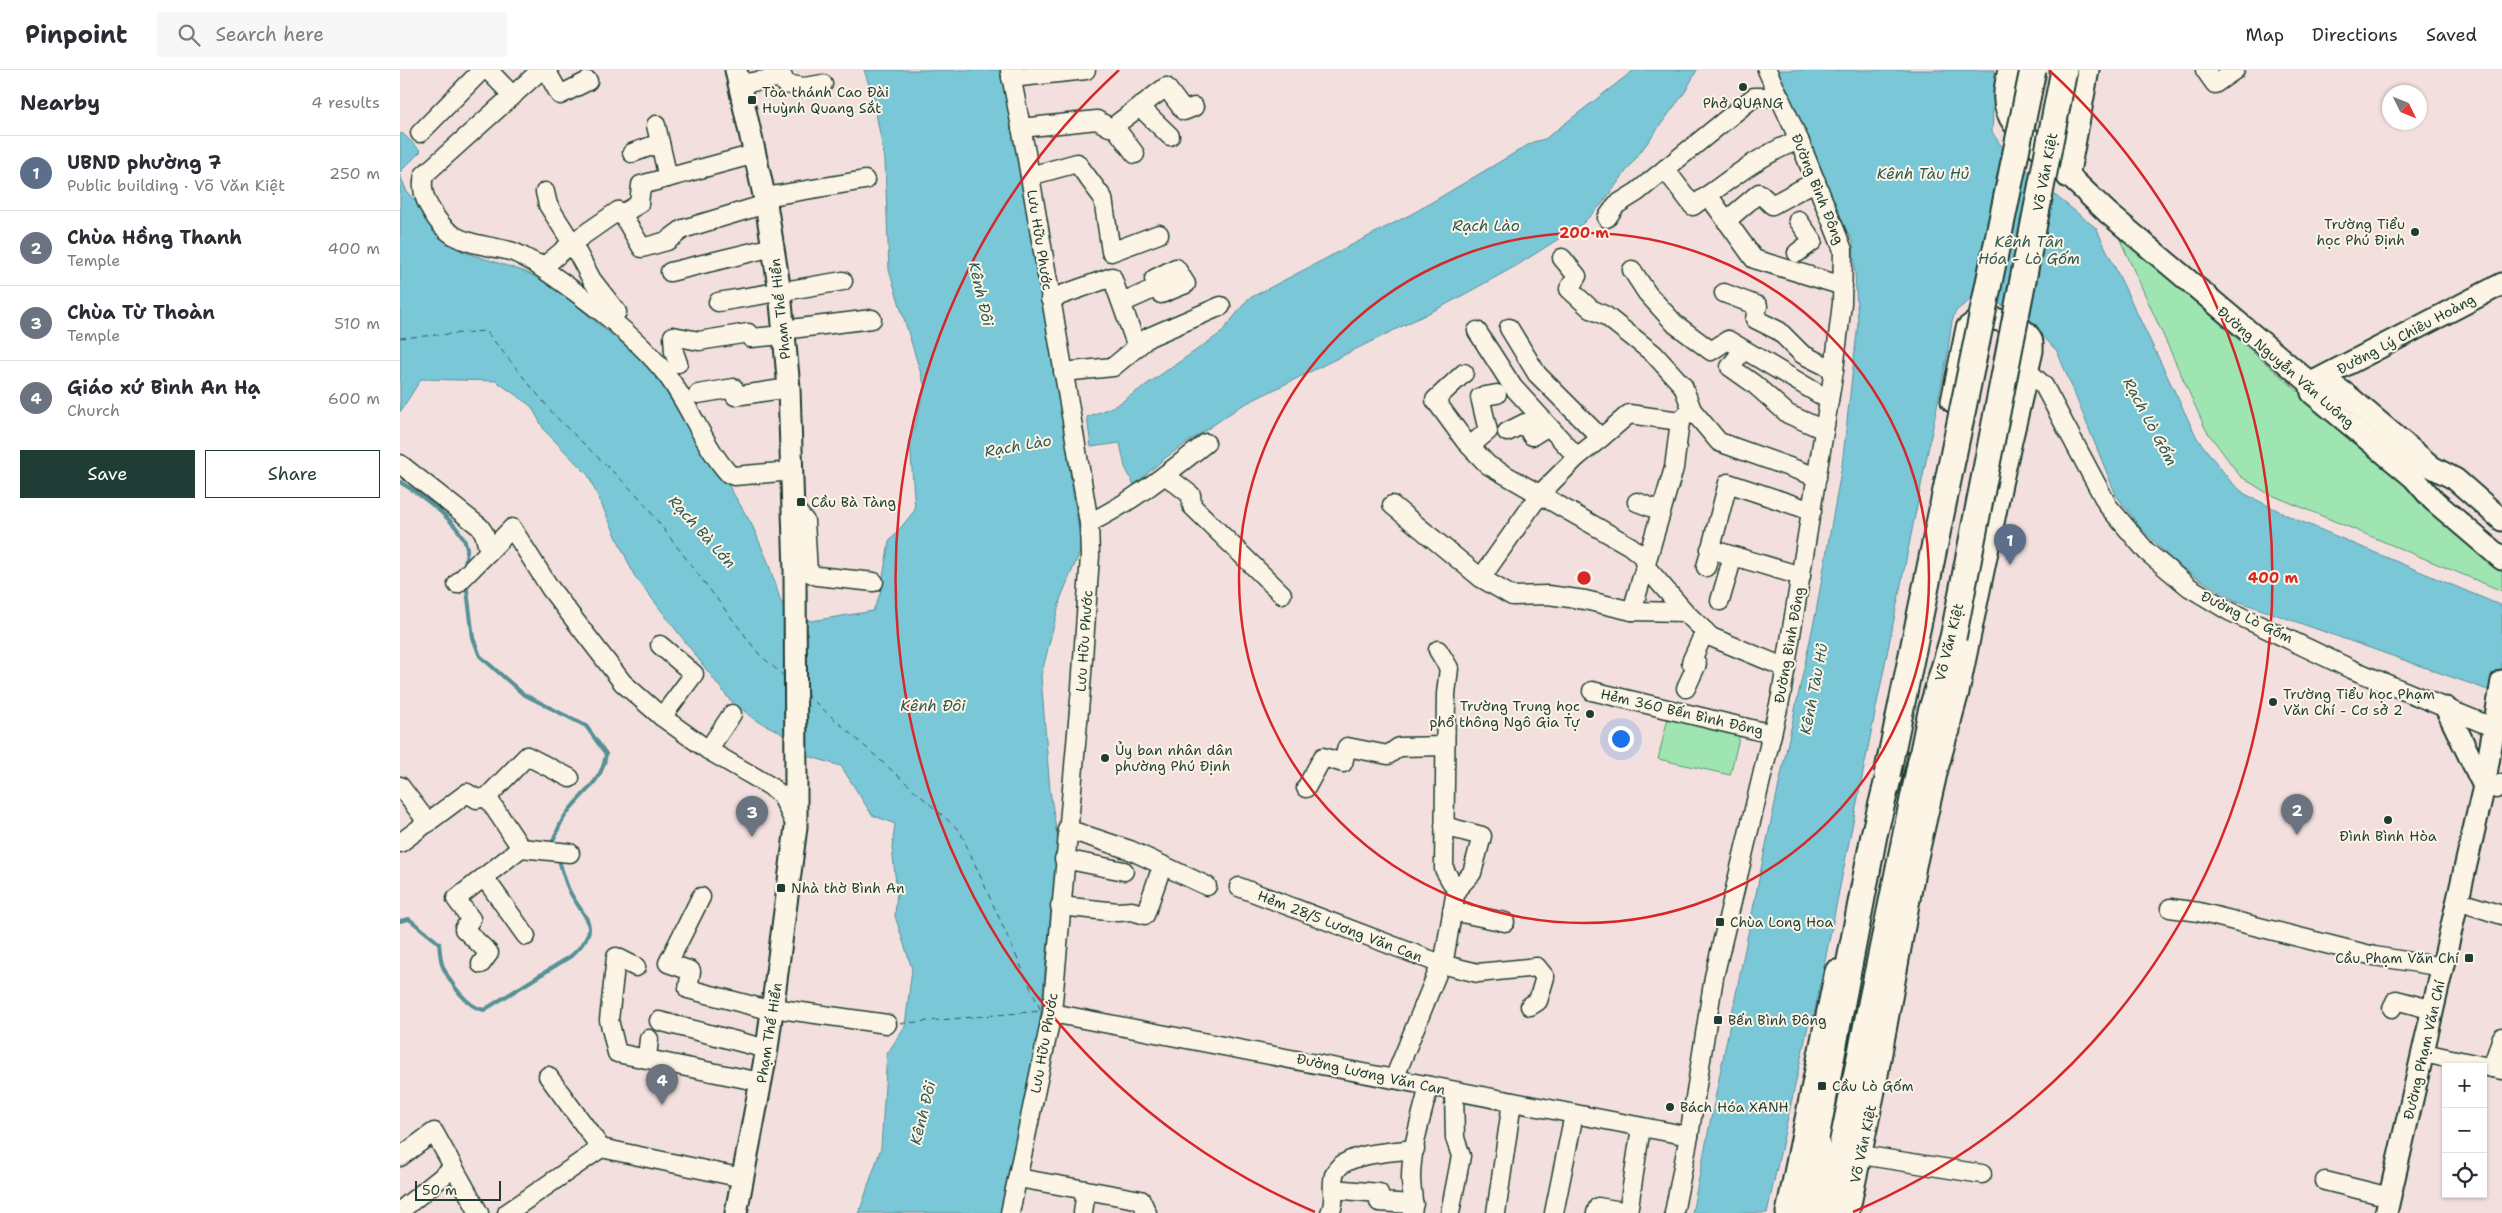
<!DOCTYPE html>
<html lang="en">
<head>
<meta charset="utf-8">
<style>
	body { margin:0; font-family:"Shantell Sans",sans-serif; background:#f7f7f7; color:#2b2b33 }
	.controls { position:absolute; right:15px; bottom:15px; display:grid; overflow:hidden; border-radius:0px; box-shadow:0 1px 4px #0004 }
	.controls button { width:45px; height:45px; display:grid; place-items:center; padding:0; border:0; border-bottom:1px solid #e1e1e2; background:#fff; color:#2b2b33; font:25px sans-serif }
	.compass { position:absolute; left:1982px; top:15px; width:45px; height:45px; border-radius:50%; background:#fff; box-shadow:0 1px 4px #0004; rotate:133deg }
	.scale { position:absolute; left:15px; bottom:12px; width:86px; box-sizing:border-box; padding-left:5px; border:2px solid #1f3d34; border-top:0; font-size:14px; line-height:18px; white-space:nowrap; color:#1f3d34; -webkit-text-stroke:4px #fcf5e5; paint-order:stroke }
	.you { position:absolute; left:1220px; top:668px; width:18px; height:18px; margin:-12px; border:4px solid #fff; border-radius:50%; background:#1a73e8; box-shadow:0 0 0 8px #1a73e833 }
	.badge { display:grid; place-items:center; width:32px; height:32px; border-radius:50%; background:#1f3d34; color:#fff; font-size:16px; font-weight:700 }
	.pin { position:absolute; translate:-50% -41px; filter:drop-shadow(0 1px 2px #0008) }
	.pin::after { content:''; position:absolute; top:26px; width:18px; height:15px; background:inherit; clip-path:polygon(0 0,100% 0,50% 100%) }
	.list { margin:0; padding:0; list-style:none }
	h2 { display:flex; justify-content:space-between; align-items:center; height:65px; margin:0; padding:0 20px; font-size:21px }
	h2 small { font-size:16px; font-weight:400; color:#7c7c81 }
	.list li { display:grid; grid-template-columns:32px 1fr auto; gap:15px; align-items:center; box-sizing:border-box; height:75px; padding:0 20px; border-top:1px solid #e1e1e2 }
	.list b { display:block; font-size:19px; white-space:nowrap }
	.list p { margin:0; font-size:16px; white-space:nowrap; color:#7c7c81 }
	.list em { font-size:16px; font-style:normal; color:#7c7c81 }
	.actions { display:flex; gap:10px; padding:15px 20px }
	.actions a { flex:1; padding:11px 0; border:1px solid #1f3d34; border-radius:0px; text-align:center; font-size:18px; color:#1f3d34 }
	.actions .main { background:#1f3d34; color:#fff }
	.icon { flex:none; width:28px; height:28px; fill:none; stroke:currentColor; stroke-width:2; stroke-linecap:round; stroke-linejoin:round }
	.map { position:relative; flex:none; width:2102px; height:1143px; overflow:hidden }
	header { display:flex; align-items:center; gap:30px; box-sizing:border-box; height:70px; padding:0 25px; background:#fff; border-bottom:1px solid #e1e1e2 }
	header strong { font-size:24px }
	nav { display:flex; gap:28px; margin-inline-start:auto; font-size:18px }
	.search { width:350px; height:45px; background:#f7f7f7; display:flex; align-items:center; gap:12px; box-sizing:border-box; padding:0 18px; border-radius:0px; color:#7c7c81; font-size:19px }
	main { display:flex }
	aside { flex:1; background:#fff }
	.map>svg:first-child { display:block }
</style>
</head>
<body>
<header>
<strong>Pinpoint</strong>
<div class="search"><svg class="icon" aria-label="search" viewBox="0 0 24 24"><circle cx="10" cy="10" r="6"/><path d="M15 15l6 6"/></svg>Search here</div>
<nav><a>Map</a><a>Directions</a><a>Saved</a></nav>
</header>
<main>
<aside>
<h2>Nearby<small>4 results</small></h2>
<ul class="list">
<li><span class="badge" style="background:#5c6f8a">1</span><div><b>UBND phường 7</b><p>Public building · Võ Văn Kiệt</p></div><em>250 m</em></li>
<li><span class="badge" style="background:#6b7280">2</span><div><b>Chùa Hồng Thanh</b><p>Temple</p></div><em>400 m</em></li>
<li><span class="badge" style="background:#6b7280">3</span><div><b>Chùa Từ Thoàn</b><p>Temple</p></div><em>510 m</em></li>
<li><span class="badge" style="background:#6b7280">4</span><div><b>Giáo xứ Bình An Hạ</b><p>Church</p></div><em>600 m</em></li>
</ul>
<div class="actions"><a class="main">Save</a><a>Share</a></div>
</aside>
<div class="map">
<svg width="2102" height="1143" viewBox="0 0 2102 1143">
	<rect width="100%" height="100%" fill="#f3e0de"/>
	<filter id="ink" filterUnits="userSpaceOnUse"><feTurbulence type="fractalNoise" baseFrequency=".02" numOctaves="2"/><feDisplacementMap in="SourceGraphic" scale="10" xChannelSelector="R" yChannelSelector="G"/><feConvolveMatrix kernelMatrix="1 2 1 2 8 2 1 2 1" color-interpolation-filters="sRGB"/></filter>
	<g filter="url(#ink)">
		<g fill="#9ee5b2" stroke="#5e9173">
			<polygon points="1718,165 2094,491 2102,499 2102,521 1867,423 1840,406 1806,360"/>
			<polygon points="1268,648 1340,664 1330,705 1258,689"/>
		</g>
		<g fill="#7ac7d8" stroke="#569096">
			<polygon points="464,0 601,0 657,300 671,412 682,477 661,527 641,606 650,721 658,771 637,979 605,1143 459,1143 481,1078 487,984 505,956 512,899 495,846 497,822 492,778 495,754 472,745 441,696 408,686 378,661 355,650 329,629 234,505 188,405 145,361 131,336 96,311 21,309 0,342 0,105 7,122 61,181 126,202 155,218 229,279 264,315 323,406 352,455 368,492 381,532 389,541 411,551 473,541 480,524 489,472 515,440 510,372 525,317 489,200 485,91 473,27"/>
			<polygon points="1234,0 1297,0 1285,22 1201,135 1182,154 1116,196 1045,235 841,336 765,388 734,415 725,397 720,373 691,377 687,347 717,335 821,263 848,229 1017,141 1133,72 1145,69"/>
			<polygon points="1375,0 1595,0 1592,62 1600,74 1646,118 1696,158 1797,368 1831,412 1845,424 1893,448 2102,536 2102,625 1832,529 1788,502 1769,487 1739,456 1716,425 1657,281 1640,263 1599,233 1584,227 1569,231 1556,241 1552,251 1547,287 1413,950 1408,956 1367,1143 1292,1143 1363,789 1416,542 1442,395 1458,253 1453,172 1409,87"/>
			<polygon points="2,63 21,81 0,102 0,64"/>
		</g>
		<g fill="none" stroke-linecap="round" stroke-linejoin="round">
			<g stroke="#569096" stroke-width="4">
				<path d="M0 412C20 424 62 454 67 478 68 484 64 491 65 497"/>
				<path d="M66 512 73 568 80 586 123 624 186 656 206 684C202 715 178 724 163 749 159 756 156 764 153 771L155 777"/>
				<path d="M0 851 9 849 39 873C40 881 40 890 43 897 50 912 67 938 84 940L171 886C205 855 183 849 169 820 164 809 161 797 158 786"/>
			</g>
			<g stroke="#315955" stroke-width="1" stroke-dasharray="6 5" stroke-linecap="butt">
				<polyline points="0,268 86,261 155,346 239,427 359,584 385,607"/>
				<polyline points="406,624 560,761 641,941 495,954"/>
			</g>
			<g stroke="#1f3d34" stroke-width="21">
				<g id="minor">
					<polyline points="88,0 113,26"/>
					<path d="M141 0 24 105C21 116 24 129 30 138 50 176 74 172 110 181 122 184 131 193 142 195L148 193 172 173 218 141 222 144 239 134 241 115 355 84"/>
					<polyline points="146,0 160,25 188,11"/>
					<polyline points="610,0 626,83 670,339 689,453 690,486 681,618 652,943 610,1143"/>
					<polyline points="1805,0 1815,14 1835,0"/>
					<polyline points="611,8 686,0"/>
					<polyline points="340,14 383,7 385,14 404,17 423,14"/>
					<polyline points="739,36 770,66"/>
					<polyline points="256,55 268,108"/>
					<polyline points="714,56 735,84"/>
					<polyline points="621,58 697,50 709,57 714,56 766,17 784,41 794,37"/>
					<polyline points="20,63 82,0"/>
					<polyline points="232,83 260,73"/>
					<path d="M1265 99 1293 136C1328 111 1359 85 1399 70"/>
					<polyline points="630,106 677,93 703,128 711,182 759,164"/>
					<polyline points="145,122 148,135 172,173 192,210 217,242"/>
					<polyline points="1308,125 1354,189 1443,216"/>
					<polyline points="365,127 465,110"/>
					<polyline points="222,144 242,178 267,171 283,159 366,134"/>
					<polyline points="1207,148 1216,135 1237,122 1354,27 1380,27"/>
					<polyline points="1326,151 1359,123 1372,135 1416,111"/>
					<polyline points="1397,183 1413,171 1398,150"/>
					<polyline points="1162,188 1177,206 1169,219 1191,239 1206,246 1254,284 1283,316 1292,340 1319,372 1417,407"/>
					<path d="M136 194C178 223 235 264 266 304 290 335 303 375 329 404L334 406 392 401"/>
					<polyline points="1232,200 1247,223 1275,254 1311,281 1328,270 1429,330"/>
					<polyline points="270,202 373,177"/>
					<polyline points="1324,223 1358,236 1355,249 1379,261 1402,284 1434,300"/>
					<polyline points="650,229 712,207 737,277"/>
					<polyline points="318,232 443,211"/>
					<polyline points="722,233 758,217 761,224 786,214 776,198 754,209 758,217"/>
					<polyline points="1109,258 1137,304 1201,368 1229,344 1280,351 1292,340"/>
					<polyline points="383,260 472,249"/>
					<polyline points="1077,261 1113,317 1177,387 1140,424 1081,508"/>
					<polyline points="1343,280 1330,297 1354,314 1388,344 1424,360"/>
					<polyline points="278,293 274,282 273,266 299,271 348,263 351,268 383,265"/>
					<polyline points="1627,300 1644,316 1708,436 1747,482 1789,517 1829,541 1951,599 2102,661"/>
					<polyline points="663,302 713,297 749,267 821,236"/>
					<polyline points="1064,303 1035,330 1065,371 1088,395 1230,476 1247,490"/>
					<polyline points="298,324 334,318 335,326 389,318"/>
					<polyline points="1107,362 1125,353 1132,366 1148,356"/>
					<polyline points="1070,376 1088,361 1080,327 1097,324"/>
					<polyline points="1177,387 1201,368"/>
					<polyline points="0,394 80,457 84,463 89,482"/>
					<polyline points="765,405 791,425 792,436 882,524"/>
					<polyline points="1237,432 1261,441"/>
					<polyline points="992,435 1081,508 1112,526 1148,525 1185,530 1232,541 1285,542"/>
					<polyline points="393,437 405,451 408,502 417,506 474,512"/>
					<path d="M689 453C732 432 768 403 806 373"/>
					<polyline points="1310,479 1401,506"/>
					<polyline points="1245,496 1285,542 1311,567 1386,598"/>
					<polyline points="1306,497 1328,413 1412,441"/>
					<polyline points="57,514 112,458 150,518 223,613 262,647 308,680 370,716 382,726 396,756"/>
					<polyline points="1320,531 1333,486"/>
					<polyline points="1232,541 1274,398 1280,351"/>
					<polyline points="260,575 294,604 262,647"/>
					<polyline points="1286,618 1297,594 1291,592 1305,561"/>
					<polyline points="1192,621 1372,664"/>
					<polyline points="308,680 332,644"/>
					<polyline points="0,716 28,753"/>
					<polyline points="906,718 923,687 943,693 947,677 988,685 999,677 1045,676"/>
					<polyline points="2096,719 2102,713"/>
					<polyline points="87,727 127,686 170,708"/>
					<polyline points="1044,756 1082,766 1072,803 1056,820"/>
					<polyline points="667,759 730,780 807,816"/>
					<polyline points="0,773 67,723 77,729 87,727"/>
					<polyline points="121,778 170,783"/>
					<polyline points="664,789 724,801"/>
					<polyline points="84,807 126,866"/>
					<polyline points="839,817 1041,894 1078,903 1137,897 1145,907 1138,931 1130,936"/>
					<polyline points="301,827 268,893 291,901 288,919 373,941"/>
					<polyline points="2070,835 2102,845"/>
					<polyline points="660,836 718,842 732,841 745,845 759,805"/>
					<polyline points="1770,838 1799,842 1974,886 2043,897"/>
					<polyline points="1052,841 1105,852"/>
					<polyline points="81,894 89,883 64,859 71,849 56,829 121,778 87,727"/>
					<polyline points="236,897 216,887 209,950 217,983 361,1012"/>
					<polyline points="373,938 487,954"/>
					<polyline points="1992,938 1996,930 2033,940"/>
					<polyline points="652,943 1289,1066"/>
					<polyline points="259,951 367,979"/>
					<polyline points="2024,983 2102,1000"/>
					<polyline points="247,987 249,969"/>
					<polyline points="2092,998 2102,967"/>
					<polyline points="148,1006 201,1078 343,1108"/>
					<polyline points="994,1009 1045,884 1056,820 1044,799 1046,624 1049,598 1038,580"/>
					<polyline points="1461,1085 1582,1104"/>
					<polyline points="0,1087 34,1062 79,1143"/>
					<polyline points="618,1108 686,1120 683,1143"/>
					<polyline points="1925,1111 1990,1127"/>
					<polyline points="933,1119 979,1123 979,1132 1014,1134"/>
					<polyline points="686,1120 741,1130 747,1143"/>
					<polyline points="0,1141 53,1098"/>
					<polyline points="107,1143 201,1078"/>
					<path d="M930 1143C937 1130 930 1119 934 1105 941 1082 995 1082 1015 1079"/>
					<path d="M1012 1143C1015 1131 1011 1121 1011 1108 1011 1078 1022 1045 1029 1016"/>
					<polyline points="1050,1143 1061,1086 1055,1068 1054,1021"/>
					<polyline points="1096,1143 1112,1032"/>
					<polyline points="1154,1143 1174,1044"/>
					<polyline points="1196,1143 1198,1137 1228,1142"/>
					<polyline points="1228,1143 1241,1057"/>
					<polyline points="1274,1143 1289,1066 1314,907 1381,626 1434,300 1442,233 1443,180 1399,70 1367,0"/>
				</g>
			</g>
			<g stroke="#1f3d34" stroke-width="25">
				<g id="major">
					<path d="M1609 0C1604 21 1601 36 1614 54L1708 143 1910 313 1912 323 2014 408 2033 430 2102 489"/>
					<polyline points="1668,107 1688,0"/>
					<polyline points="1922,308 1947,325 2032,397 2055,409 2102,450"/>
					<polyline points="1911,313 2102,214"/>
					<polyline points="2046,638 2084,716"/>
					<polyline points="336,1143 367,979 396,757 396,718 395,502 389,318 380,222 366,134 336,0"/>
					<polyline points="1387,1143 1436,901"/>
					<path d="M1448 1143 1474 1021 1515 796 1537 699 1558 622 1601 414 1632 281C1632 276 1633 270 1629 266 1621 254 1594 246 1580 250 1575 251 1571 255 1567 258L1552 331"/>
					<polyline points="1986,1143 2084,716 2102,611"/>
				</g>
			</g>
			<g stroke="#1f3d34" stroke-width="29">
				<g id="highway">
					<polyline points="1547,660 1552,610"/>
					<polyline points="1406,1143 1418,1083 1416,1068 1474,765 1494,685"/>
					<polyline points="1428,1143 1531,642 1553,568"/>
				</g>
			</g>
			<use href="#minor" stroke="#fcf5e5" stroke-width="18"/>
			<use href="#major" stroke="#fcf5e5" stroke-width="21"/>
			<use href="#highway" stroke="#fcf5e5" stroke-width="25"/>
			<g stroke="#1f3d34" stroke-width="29" stroke-linecap="butt">
				<g id="highway-bridge">
					<polyline points="1553,568 1664,0"/>
					<polyline points="1487,705 1633,0"/>
				</g>
			</g>
			<use href="#highway-bridge" stroke="#fcf5e5" stroke-width="25"/>
		</g>
	</g>
	<g fill="none" stroke="#d62828" stroke-width="2.5">
		<circle cx="1184" cy="508" r="345"/>
		<path d="M915 1142A689 689 0 0 1 719 0M1649 0A689 689 0 0 1 1453 1142"/>
	</g>
	<g fill="#1f3d34" stroke="#fcf5e5" stroke-width="2">
		<circle cx="1343" cy="17" r="5"/>
		<rect x="347" y="25" width="10" height="10" rx="2.5"/>
		<circle cx="2015" cy="162" r="5"/>
		<rect x="396" y="427" width="10" height="10" rx="2.5"/>
		<circle cx="1873" cy="632" r="5"/>
		<circle cx="1190" cy="644" r="5"/>
		<circle cx="705" cy="688" r="5"/>
		<circle cx="1988" cy="750" r="5"/>
		<rect x="376" y="813" width="10" height="10" rx="2.5"/>
		<rect x="1315" y="847" width="10" height="10" rx="2.5"/>
		<rect x="2064" y="883" width="10" height="10" rx="2.5"/>
		<rect x="1313" y="945" width="10" height="10" rx="2.5"/>
		<rect x="1417" y="1011" width="10" height="10" rx="2.5"/>
		<circle cx="1270" cy="1037" r="5"/>
	</g>
	<g text-anchor="middle" stroke-width="4" stroke-linejoin="round" paint-order="stroke">
		<g font-size="14" fill="#1f3d34" stroke="#fcf5e5" text-anchor="start">
			<text x="362" y="27">Tòa thánh Cao Đài<tspan x="362" dy="16">Huỳnh Quang Sắt</tspan></text>
			<text x="1343" y="38" text-anchor="middle">Phở QUANG</text>
			<text x="2005" y="159" text-anchor="end">Trường Tiểu<tspan x="2005" dy="16">học Phú Định</tspan></text>
			<text x="411" y="437">Cầu Bà Tàng</text>
			<text x="1883" y="629">Trường Tiểu học Phạm<tspan x="1883" dy="16">Văn Chí - Cơ sở 2</tspan></text>
			<text x="1180" y="641" text-anchor="end">Trường Trung học<tspan x="1180" dy="16">phổ thông Ngô Gia Tự</tspan></text>
			<text x="715" y="685">Ủy ban nhân dân<tspan x="715" dy="16">phường Phú Định</tspan></text>
			<text x="1988" y="771" text-anchor="middle">Đình Bình Hòa</text>
			<text x="391" y="823">Nhà thờ Bình An</text>
			<text x="1330" y="857">Chùa Long Hoa</text>
			<text x="2059" y="893" text-anchor="end">Cầu Phạm Văn Chí</text>
			<text x="1328" y="955">Bến Bình Đông</text>
			<text x="1432" y="1021">Cầu Lò Gốm</text>
			<text x="1280" y="1042">Bách Hóa XANH</text>
		</g>
		<g font-size="14" fill="#1f3d34" stroke="#fcf5e5">
			<text transform="translate(1645 102) rotate(-79)" y="5">Võ Văn Kiệt</text>
			<text transform="translate(1418 119) rotate(68)" y="5">Đường Bình Đông</text>
			<text transform="translate(640 170) rotate(81)" y="5">Lưu Hữu Phước</text>
			<text transform="translate(380 239) rotate(-96)" y="5">Phạm Thế Hiển</text>
			<text transform="translate(2006 264) rotate(-28)" y="5">Đường Lý Chiêu Hoàng</text>
			<text transform="translate(1886 297) rotate(41)" y="5">Đường Nguyễn Văn Luông</text>
			<text transform="translate(1847 547) rotate(26)" y="5">Đường Lò Gốm</text>
			<text transform="translate(684 571) rotate(-86)" y="5">Lưu Hữu Phước</text>
			<text transform="translate(1549 572) rotate(-76)" y="5">Võ Văn Kiệt</text>
			<text transform="translate(1389 575) rotate(-80)" y="5">Đường Bình Đông</text>
			<text transform="translate(1282 642) rotate(13)" y="5">Hẻm 360 Bến Bình Đông</text>
			<text transform="translate(940 856) rotate(21)" y="5">Hẻm 28/5 Lương Văn Can</text>
			<text transform="translate(369 963) rotate(-81)" y="5">Phạm Thế Hiển</text>
			<text transform="translate(644 973) rotate(-80)" y="5">Lưu Hữu Phước</text>
			<text transform="translate(2024 980) rotate(-77)" y="5">Đường Phạm Văn Chí</text>
			<text transform="translate(971 1004) rotate(12)" y="5">Đường Lương Văn Can</text>
			<text transform="translate(1463 1074) rotate(-78)" y="5">Võ Văn Kiệt</text>
		</g>
		<g font-size="15" font-style="italic" fill="#315955" stroke="#fcf5e5">
			<text x="1523" y="109">Kênh Tàu Hủ</text>
			<text x="1086" y="161">Rạch Lào</text>
			<text x="1629" y="177">Kênh Tân<tspan x="1629" dy="17">Hóa - Lò Gốm</tspan></text>
			<text transform="translate(581 224) rotate(77)" y="5">Kênh Đôi</text>
			<text transform="translate(1750 352) rotate(62)" y="5">Rạch Lò Gốm</text>
			<text transform="translate(618 376) rotate(-10)" y="5">Rạch Lào</text>
			<text transform="translate(302 462) rotate(48)" y="5">Rạch Bà Lớn</text>
			<text transform="translate(1414 619) rotate(-79)" y="5">Kênh Tàu Hủ</text>
			<text x="533" y="641">Kênh Đôi</text>
			<text transform="translate(523 1043) rotate(-76)" y="5">Kênh Đôi</text>
		</g>
	</g>
	<circle cx="1184" cy="508" r="8" fill="#d62828" stroke="#fcf5e5" stroke-width="2.5"/>
	<g font-size="15" text-anchor="middle" font-weight="bold" fill="#d62828" stroke="#fcf5e5" stroke-width="4" stroke-linejoin="round" paint-order="stroke">
		<text x="1184" y="168">200 m</text>
		<text x="1873" y="513">400 m</text>
	</g>
</svg>
<div class="controls">
<button>+</button>
<button>−</button>
<button><svg class="icon" aria-label="locate" viewBox="0 0 24 24"><circle cx="12" cy="12" r="6"/><path d="M12 2v4M12 18v4M2 12h4M18 12h4"/></svg></button>
</div>
<svg class="compass" viewBox="-18 -18 36 36"><path d="M0-13l5 13h-10z" fill="#e53935"/><path d="M0 13l5-13h-10z" fill="#7c7c81"/></svg>
<div class="scale">50 m</div>
<div class="you"></div>
<div class="pin badge" style="left:1610px;top:495px;background:#5c6f8a">1</div>
<div class="pin badge" style="left:1897px;top:765px;background:#6b7280">2</div>
<div class="pin badge" style="left:352px;top:767px;background:#6b7280">3</div>
<div class="pin badge" style="left:262px;top:1035px;background:#6b7280">4</div>
</div>
</main>
</body>
</html>
